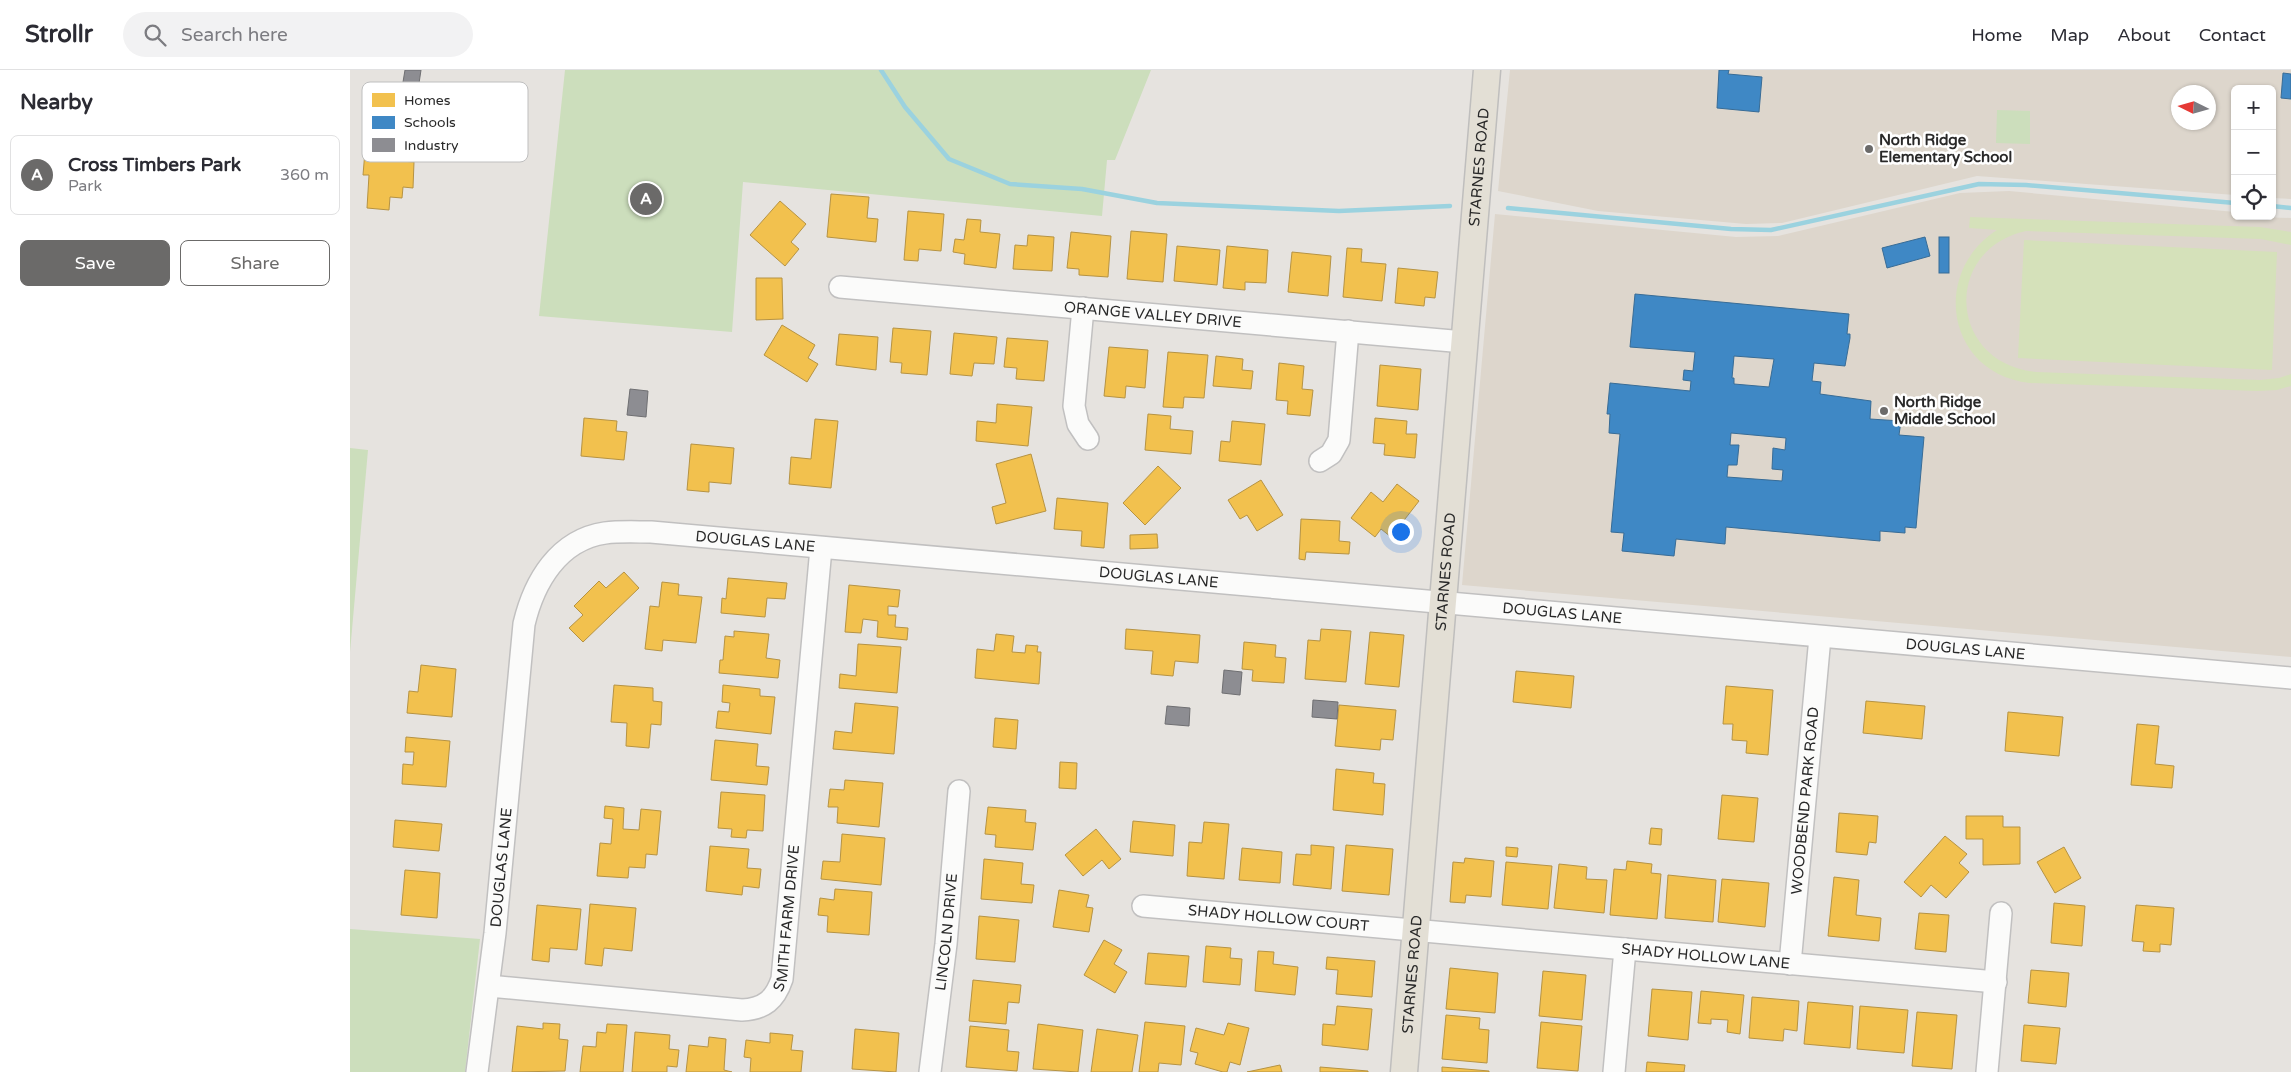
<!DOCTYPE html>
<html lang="en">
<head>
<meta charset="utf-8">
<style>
	body { margin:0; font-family:"Varela Round",sans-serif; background:#f2f2f3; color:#2b2b33 }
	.controls { position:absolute; right:15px; top:15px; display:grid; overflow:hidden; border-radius:8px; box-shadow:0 1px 4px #0004 }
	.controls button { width:45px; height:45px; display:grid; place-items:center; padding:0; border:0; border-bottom:1px solid #e1e1e2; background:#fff; color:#2b2b33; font:25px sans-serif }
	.compass { position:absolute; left:1821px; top:15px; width:45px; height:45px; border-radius:50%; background:#fff; box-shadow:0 1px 4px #0004; rotate:275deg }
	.you { position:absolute; left:1050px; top:461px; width:18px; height:18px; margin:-12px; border:4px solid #fff; border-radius:50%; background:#1a73e8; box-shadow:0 0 0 8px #1a73e833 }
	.badge { display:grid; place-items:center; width:32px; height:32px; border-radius:50%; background:#6b6a69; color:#fff; font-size:16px; font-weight:700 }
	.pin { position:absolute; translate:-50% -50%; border:2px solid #fff; box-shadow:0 1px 5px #0006 }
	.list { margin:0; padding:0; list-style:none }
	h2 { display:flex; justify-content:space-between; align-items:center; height:65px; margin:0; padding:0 20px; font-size:21px }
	h2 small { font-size:16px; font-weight:400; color:#7c7c81 }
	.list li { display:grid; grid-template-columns:32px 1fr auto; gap:15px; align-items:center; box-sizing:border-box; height:80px; margin:0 10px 10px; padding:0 10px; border:1px solid #e1e1e2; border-radius:8px }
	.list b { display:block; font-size:19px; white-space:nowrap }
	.list p { margin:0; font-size:16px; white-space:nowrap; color:#7c7c81 }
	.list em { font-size:16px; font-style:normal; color:#7c7c81 }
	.actions { display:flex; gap:10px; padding:15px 20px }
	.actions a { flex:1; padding:11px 0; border:1px solid #6b6a69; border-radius:8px; text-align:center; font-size:18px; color:#6b6a69 }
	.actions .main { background:#6b6a69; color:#fff }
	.icon { flex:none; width:28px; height:28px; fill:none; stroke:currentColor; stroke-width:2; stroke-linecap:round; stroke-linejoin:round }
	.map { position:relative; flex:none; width:1941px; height:1002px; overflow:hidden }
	header { display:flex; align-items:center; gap:30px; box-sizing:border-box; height:70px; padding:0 25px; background:#fff; border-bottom:1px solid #e1e1e2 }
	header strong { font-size:24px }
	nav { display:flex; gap:28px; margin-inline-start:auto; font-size:18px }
	.search { width:350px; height:45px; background:#f2f2f3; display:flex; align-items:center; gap:12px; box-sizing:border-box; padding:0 18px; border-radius:28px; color:#7c7c81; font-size:19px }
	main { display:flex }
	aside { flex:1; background:#fff }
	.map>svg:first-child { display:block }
</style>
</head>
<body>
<header>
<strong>Strollr</strong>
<div class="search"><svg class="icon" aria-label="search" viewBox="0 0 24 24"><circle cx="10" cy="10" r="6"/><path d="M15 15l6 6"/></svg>Search here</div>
<nav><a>Home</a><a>Map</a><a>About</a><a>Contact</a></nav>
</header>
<main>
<aside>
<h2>Nearby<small></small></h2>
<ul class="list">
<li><span class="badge">A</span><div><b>Cross Timbers Park</b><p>Park</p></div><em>360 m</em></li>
</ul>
<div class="actions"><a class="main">Save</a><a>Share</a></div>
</aside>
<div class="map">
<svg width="1941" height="1002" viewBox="0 0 1941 1002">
	<rect width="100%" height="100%" fill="#e6e3df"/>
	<g fill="#ddd6cc" fill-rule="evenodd">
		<path d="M1160 0H1941V129L1922 128V19H1885V125L1627 106 1432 153 1396 154 1248 141 1148 121ZM1828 22H1858V52H1828Z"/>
		<polygon points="1659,121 1885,142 1885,146 1941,148 1941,587 1112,515 1145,144 1386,167 1428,166 1610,123"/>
	</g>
	<g fill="#ccdebc">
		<polygon points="215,0 801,0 765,90 757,90 752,146 393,112 382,262 189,246"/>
		<polygon points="1647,40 1680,41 1680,74 1646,73"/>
		<polygon points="0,378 18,380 0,582"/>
		<polygon points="0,859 130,869 115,1002 0,1002"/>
	</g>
	<g fill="#d5e1ba">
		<path d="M1620 147 1910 157 1941 162V175L1911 169 1676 161C1591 180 1599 294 1686 302L1910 310 1929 308 1941 304V316L1927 320 1907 321 1680 313C1597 304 1580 203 1647 160L1619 158Z"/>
		<polygon points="1674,170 1927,182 1922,300 1668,288"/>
	</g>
	<g fill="#f2c14e" stroke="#b69343">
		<polygon points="18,45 39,46 37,71 52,72 51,91 64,92 63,118 53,117 52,128 40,127 39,140 17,138 19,105 13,105"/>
		<polygon points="481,124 519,127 517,148 528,149 526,172 477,167"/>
		<polygon points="430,131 456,154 441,172 449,179 435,196 400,165"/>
		<polygon points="558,141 594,144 591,181 569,179 568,191 554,190"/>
		<polygon points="617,149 631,150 630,162 650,164 646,198 614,194 615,184 603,182 605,169 614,170"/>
		<polygon points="781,161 817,164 813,212 777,209"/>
		<polygon points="721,162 761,166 758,207 729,205 729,199 717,198"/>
		<polygon points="678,165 704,167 702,201 663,199 665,175 677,176"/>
		<polygon points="827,176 870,180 867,215 824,211"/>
		<polygon points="877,176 918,180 916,213 895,212 895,220 873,218"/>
		<polygon points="997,178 1012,179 1011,192 1036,194 1032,231 993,227"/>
		<polygon points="942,182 981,186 978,226 938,222"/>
		<polygon points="1048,198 1088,202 1085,228 1075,227 1074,236 1045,233"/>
		<polygon points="406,208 432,208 433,249 406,250"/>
		<polygon points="432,255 465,275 458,288 468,294 457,312 414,285"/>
		<polygon points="543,258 581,261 577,305 551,303 552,293 540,292"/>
		<polygon points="604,263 647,267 644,294 624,293 622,306 600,304"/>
		<polygon points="489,264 528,267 526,300 486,295"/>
		<polygon points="657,268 698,271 694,311 666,309 667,298 654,297"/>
		<polygon points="759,277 798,280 795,318 776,316 775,328 754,326"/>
		<polygon points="818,282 858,285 854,328 834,327 833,338 813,337"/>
		<polygon points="866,286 893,289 892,300 903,301 901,319 863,316"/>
		<polygon points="929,293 954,296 952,319 963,320 960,346 937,344 938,331 926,330"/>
		<polygon points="1030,295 1071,299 1068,340 1027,336"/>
		<polygon points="647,334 682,337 678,376 626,371 627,351 646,353"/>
		<polygon points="798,344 821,346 820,359 843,361 841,384 795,380"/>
		<polygon points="234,348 267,351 266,361 277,362 274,390 231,386"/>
		<polygon points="1025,348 1057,351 1056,364 1067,364 1065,388 1034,385 1035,374 1023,373"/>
		<polygon points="465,349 488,351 481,418 439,414 441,387 461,389"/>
		<polygon points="882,351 915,354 911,395 869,391 871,371 880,372"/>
		<polygon points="341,374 384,378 381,414 359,412 359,422 337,420"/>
		<polygon points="681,384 696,441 646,454 642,437 656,433 646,394"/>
		<polygon points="808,396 831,418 795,455 773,433"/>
		<polygon points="911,410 933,445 907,461 897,445 890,449 878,430"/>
		<polygon points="1047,414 1069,431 1041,467 1031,459 1025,467 1001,448 1021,422 1033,432"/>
		<polygon points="707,428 758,433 754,478 731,476 732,461 704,459"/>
		<polygon points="951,449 990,451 989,471 1000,472 999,484 956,482 955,490 949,489"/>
		<polygon points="807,464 808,478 780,479 780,465"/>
		<polygon points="274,502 289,518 233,572 219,558 233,545 224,536 249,511 256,518"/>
		<polygon points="378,508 437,513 435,529 417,528 415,547 371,543 372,528 376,529"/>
		<polygon points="312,512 329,514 328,525 352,527 346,573 313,570 312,581 295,579 300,536 309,537"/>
		<polygon points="499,515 550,520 548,537 538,536 538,545 546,545 545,557 558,558 557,570 527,567 528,551 513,549 511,563 495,562"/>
		<polygon points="776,559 850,565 848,593 825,591 823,606 801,604 803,581 775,579"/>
		<polygon points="971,559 1001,561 996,612 955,609 958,570 970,571"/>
		<polygon points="384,561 419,564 416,588 430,590 428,608 369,603 370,590 373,590 375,566 384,567"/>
		<polygon points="1020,562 1054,565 1049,617 1015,614"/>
		<polygon points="646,564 664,566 662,582 675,583 676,575 688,576 687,582 691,582 689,614 625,608 627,579 644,581"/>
		<polygon points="894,572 926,575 925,587 936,588 934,613 902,611 903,600 892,599"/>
		<polygon points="508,574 551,577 547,623 489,618 490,604 506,606"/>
		<polygon points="71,595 106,599 102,647 57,643 59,621 68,622"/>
		<polygon points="1166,601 1224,606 1221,638 1163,632"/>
		<polygon points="264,615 303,618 303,631 312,632 311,655 301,654 299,678 276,676 277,653 261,652"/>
		<polygon points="373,615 410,619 410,626 425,627 421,664 366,658 368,641 379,642 380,633 372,632"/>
		<polygon points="1376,616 1423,620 1418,685 1396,683 1397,671 1382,670 1383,654 1373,654"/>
		<polygon points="1516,631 1575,636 1572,669 1513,663"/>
		<polygon points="505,633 548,637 544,684 483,679 485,661 502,663"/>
		<polygon points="989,635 1046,640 1043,670 1031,669 1030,680 985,676"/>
		<polygon points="1658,642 1713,647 1709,686 1655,681"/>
		<polygon points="645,648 668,650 666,679 643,677"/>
		<polygon points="1787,654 1809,656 1805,694 1824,696 1822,718 1781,715"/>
		<polygon points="56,667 100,671 96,717 52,714 53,694 63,695 64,682 55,682"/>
		<polygon points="365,670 408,674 406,696 419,697 417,715 361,710"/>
		<polygon points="710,692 727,693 726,719 709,718"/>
		<polygon points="986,699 1024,703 1023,713 1035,714 1033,745 983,740"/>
		<polygon points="495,710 533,713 529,757 487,753 488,737 478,737 480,719 494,720"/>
		<polygon points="371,722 415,725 413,761 397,760 396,768 381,767 382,759 368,758"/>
		<polygon points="1372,725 1408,728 1404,772 1368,769"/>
		<polygon points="255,736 274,738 273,759 289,760 291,739 311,741 307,785 296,784 295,798 279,797 278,808 247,806 250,773 261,774 263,749 254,748"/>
		<polygon points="638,737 676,740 675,752 686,753 683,780 645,777 646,765 635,764"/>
		<polygon points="1489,743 1528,746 1526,773 1519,772 1517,785 1486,782"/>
		<polygon points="1616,746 1653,746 1653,757 1670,757 1670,794 1633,795 1633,769 1616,769"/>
		<polygon points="45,750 92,754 89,781 43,777"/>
		<polygon points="783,751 825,755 823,786 780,782"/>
		<polygon points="854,752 879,754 874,809 837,806 839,772 852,773"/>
		<polygon points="1301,758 1312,759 1311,775 1299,774"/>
		<polygon points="746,759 771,789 759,799 752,790 733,806 715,785"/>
		<polygon points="492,764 535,768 531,815 471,809 473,791 490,792"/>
		<polygon points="1595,766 1617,784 1609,793 1619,802 1596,828 1581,815 1571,827 1554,812"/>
		<polygon points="961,775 984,777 981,819 943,815 946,784 961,785"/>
		<polygon points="996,775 1043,779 1039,825 992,821"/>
		<polygon points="360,776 399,779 397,798 411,799 409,818 393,816 392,825 356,821"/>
		<polygon points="1156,777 1168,778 1167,787 1156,786"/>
		<polygon points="1714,777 1731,808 1705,823 1687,792"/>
		<polygon points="892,778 932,782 930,813 889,810"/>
		<polygon points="1115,788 1144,791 1141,827 1116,825 1115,833 1100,832 1103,792 1114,793"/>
		<polygon points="634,789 673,793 671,814 684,815 682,833 631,829"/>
		<polygon points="1277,791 1302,794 1301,803 1311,804 1307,849 1260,845 1264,799 1276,800"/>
		<polygon points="1156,792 1202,796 1198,839 1152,835"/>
		<polygon points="1209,794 1237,797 1236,809 1257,810 1254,843 1204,838"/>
		<polygon points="55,800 90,803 87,848 51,845"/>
		<polygon points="1318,805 1366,810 1363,852 1315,848"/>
		<polygon points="1484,807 1509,810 1506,845 1531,848 1529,871 1478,866"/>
		<polygon points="1372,809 1419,813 1415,857 1368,852"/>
		<polygon points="485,819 522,822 519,865 477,862 478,846 468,845 470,828 484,830"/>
		<polygon points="709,820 739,825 736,837 743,838 739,862 703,857"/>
		<polygon points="1704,833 1735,836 1732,876 1701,873"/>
		<polygon points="240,834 286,838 282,881 254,878 252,896 235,894"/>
		<polygon points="187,835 231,839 227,880 200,878 199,892 182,890"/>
		<polygon points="1786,835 1824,838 1821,875 1810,874 1810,882 1793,881 1794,872 1782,871"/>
		<polygon points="1569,843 1599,845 1596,882 1565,879"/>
		<polygon points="629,846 669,850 665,892 626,889"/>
		<polygon points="754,870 772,880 764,894 777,902 765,923 734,905"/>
		<polygon points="856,876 881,878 880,888 892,889 890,915 853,912"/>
		<polygon points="908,881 924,882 923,894 948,897 945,925 905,921"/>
		<polygon points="798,883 839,886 836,917 795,914"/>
		<polygon points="977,887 1025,891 1022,927 986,924 988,900 976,899"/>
		<polygon points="1100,898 1148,903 1145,943 1096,939"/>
		<polygon points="1681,900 1719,903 1716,937 1678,933"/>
		<polygon points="1193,901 1236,905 1232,950 1189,946"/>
		<polygon points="623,910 671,915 669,933 658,932 656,954 619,951"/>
		<polygon points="1302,919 1342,922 1338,970 1298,966"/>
		<polygon points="1351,921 1394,925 1390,964 1377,962 1378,950 1361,949 1361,954 1348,953"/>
		<polygon points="1402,927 1449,931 1447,961 1434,959 1433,971 1399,968"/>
		<polygon points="1458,932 1503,936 1500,978 1454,974"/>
		<polygon points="987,936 1022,939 1018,980 972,975 973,954 985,955"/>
		<polygon points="1510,936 1558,940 1554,983 1507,979"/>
		<polygon points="1567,942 1607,945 1602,999 1562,996"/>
		<polygon points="1096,945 1130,948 1129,959 1139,960 1137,993 1092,989"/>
		<polygon points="795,952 835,956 831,995 809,993 808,1002 789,1002"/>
		<polygon points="1191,952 1232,956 1228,1001 1187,998"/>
		<polygon points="193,953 210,954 209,969 218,970 215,1001 162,1002 167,956 193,959"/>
		<polygon points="878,953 899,958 890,995 880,992 877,1002 873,1002 845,994 848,983 840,981 846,958 874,965"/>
		<polygon points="257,954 277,955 273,1002 230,1002 233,976 246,977 247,962 256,963"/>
		<polygon points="688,954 733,960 728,1002 683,999"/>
		<polygon points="1674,955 1710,958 1706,994 1671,991"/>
		<polygon points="620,956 659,960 657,981 669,982 667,1001 616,997"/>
		<polygon points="505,959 549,963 546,1002 502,999"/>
		<polygon points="747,959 788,965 782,1002 741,1002"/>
		<polygon points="285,962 320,965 319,979 329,980 327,997 317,996 317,1002 282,1002"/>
		<polygon points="420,963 443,965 441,980 453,981 451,1002 400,1002 401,988 394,987 396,970 420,973"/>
		<polygon points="359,967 376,969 374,1000 382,1002 336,1002 339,975 358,977"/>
		<polygon points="1297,992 1335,995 1334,1002 1296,1002"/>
		<polygon points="930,995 932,1002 897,1002"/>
		<polygon points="970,997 1018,1001 1018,1002 970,1002"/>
		<polygon points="1092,997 1139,1001 1139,1002 1092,1002"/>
	</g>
	<g fill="#3f88c5" stroke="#386c96" fill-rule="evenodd">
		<polygon points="1369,0 1379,0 1378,4 1412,7 1409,42 1367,38"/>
		<polygon points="1933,3 1941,4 1941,29 1931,28"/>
		<polygon points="1575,167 1580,186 1537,198 1532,178"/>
		<rect x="1589" y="167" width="10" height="36"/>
		<path d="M1285 224 1499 244 1497 264H1500V268L1495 296 1464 293 1462 311 1471 312 1470 324 1521 331 1520 349 1551 351 1549 365 1574 367 1566 458 1555 457V463L1530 461V471L1376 457 1375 474 1326 469 1324 486 1272 481 1274 463 1261 462 1270 364 1259 363 1260 344H1257L1260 313 1340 321 1341 311 1333 310 1334 300 1343 301 1345 282 1280 277ZM1384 286 1424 289 1419 317 1384 314V308H1382ZM1381 363 1436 368 1435 380 1423 378 1422 399 1433 400 1432 411 1377 407 1378 395H1387L1389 375H1380Z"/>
	</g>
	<g fill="#8d8d92" stroke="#6f6f72">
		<polygon points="55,0 71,0 68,20 52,18"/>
		<polygon points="280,319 298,321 296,347 277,345"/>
		<polygon points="874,600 892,602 890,625 872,623"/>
		<polygon points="963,630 988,632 987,649 962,647"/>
		<polygon points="817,636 840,638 839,656 815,654"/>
	</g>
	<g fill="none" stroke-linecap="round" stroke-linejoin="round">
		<g stroke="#9bd2df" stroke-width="4.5">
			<polyline points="531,0 555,37 599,89 660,114 732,119 807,133 989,141 1100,136"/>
			<polyline points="1922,136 1941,138"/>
			<polyline points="1158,138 1381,159 1421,160 1629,114 1676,115 1885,133"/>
		</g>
		<g stroke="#c1c0c0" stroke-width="24">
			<g id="minor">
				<path id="s1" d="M490 217 1114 272"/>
				<polyline points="733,238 724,336 728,354 738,369"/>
				<polyline points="970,391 981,384 989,370 998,261"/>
				<path id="s2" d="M793 836 1646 912"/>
				<path id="s3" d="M1440 894 1470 567"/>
				<path id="s4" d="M139 916 392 940C414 939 425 930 432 909L471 478"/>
				<path id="s5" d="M127 1002 145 863 174 554C184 512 208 470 255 463 270 461 286 462 301 462L1941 608"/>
				<path id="s6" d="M580 1002 596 874 609 721"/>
				<polyline points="1264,1002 1275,879"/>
				<polyline points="1637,1002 1651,843"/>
			</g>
		</g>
		<g stroke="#bfbebd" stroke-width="29">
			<g id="major">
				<path id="s7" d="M1054 1002 1137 0"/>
			</g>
		</g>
		<use href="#minor" stroke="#fbfbfa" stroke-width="21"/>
		<use href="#major" stroke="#e3dfd5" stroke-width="26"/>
	</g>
	<g fill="#6b6a69" stroke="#fff" stroke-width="2">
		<circle cx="1519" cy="79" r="5"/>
		<circle cx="1534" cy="341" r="5"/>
	</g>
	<g text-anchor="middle" stroke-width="5" stroke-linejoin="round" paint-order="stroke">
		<g font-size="15" font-weight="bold" fill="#292929" stroke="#fff" text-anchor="start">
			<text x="1529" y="75">North Ridge<tspan x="1529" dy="17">Elementary School</tspan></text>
			<text x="1544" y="337">North Ridge<tspan x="1544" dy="17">Middle School</tspan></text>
		</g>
		<g font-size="15" fill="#292929" stroke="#fff">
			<text dy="5" stroke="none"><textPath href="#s7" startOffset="908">STARNES ROAD</textPath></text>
			<text dy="5" stroke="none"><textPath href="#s1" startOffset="314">ORANGE VALLEY DRIVE</textPath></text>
			<text dy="5" stroke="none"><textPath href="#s5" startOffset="731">DOUGLAS LANE</textPath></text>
			<text dy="5" stroke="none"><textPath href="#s7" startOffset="502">STARNES ROAD</textPath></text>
			<text dy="5" stroke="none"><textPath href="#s5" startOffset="1136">DOUGLAS LANE</textPath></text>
			<text dy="5" stroke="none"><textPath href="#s5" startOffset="1541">DOUGLAS LANE</textPath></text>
			<text dy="5" stroke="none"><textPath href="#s5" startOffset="1946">DOUGLAS LANE</textPath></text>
			<text dy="5" stroke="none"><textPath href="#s3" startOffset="164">WOODBEND PARK ROAD</textPath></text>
			<text dy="5" stroke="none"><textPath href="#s5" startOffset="206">DOUGLAS LANE</textPath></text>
			<text dy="5" stroke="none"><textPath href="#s4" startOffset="370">SMITH FARM DRIVE</textPath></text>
			<text dy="5" stroke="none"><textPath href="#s2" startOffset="136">SHADY HOLLOW COURT</textPath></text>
			<text dy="5" stroke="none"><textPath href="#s6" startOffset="141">LINCOLN DRIVE</textPath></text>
			<text dy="5" stroke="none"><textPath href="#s2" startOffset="565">SHADY HOLLOW LANE</textPath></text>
			<text dy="5" stroke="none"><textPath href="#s7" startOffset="98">STARNES ROAD</textPath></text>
		</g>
	</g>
	<rect x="12" y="12" width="166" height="80" rx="8" fill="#fff" stroke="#bfbfbf" stroke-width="1"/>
	<rect x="22" y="23" width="23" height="14" fill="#f2c14e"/>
	<rect x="22" y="46" width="23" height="13" fill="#3f88c5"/>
	<rect x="22" y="68" width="23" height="14" fill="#8d8d92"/>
	<g font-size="14" fill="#292929">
		<text x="54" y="35">Homes</text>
		<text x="54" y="57">Schools</text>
		<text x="54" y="80">Industry</text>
	</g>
</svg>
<div class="controls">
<button>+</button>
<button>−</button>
<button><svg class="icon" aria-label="locate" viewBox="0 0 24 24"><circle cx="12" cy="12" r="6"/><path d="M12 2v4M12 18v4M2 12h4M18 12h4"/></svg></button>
</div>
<svg class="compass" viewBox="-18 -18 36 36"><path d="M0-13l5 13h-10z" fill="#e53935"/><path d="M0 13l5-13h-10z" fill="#7c7c81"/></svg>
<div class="you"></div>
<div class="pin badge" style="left:296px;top:129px">A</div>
</div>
</main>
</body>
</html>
